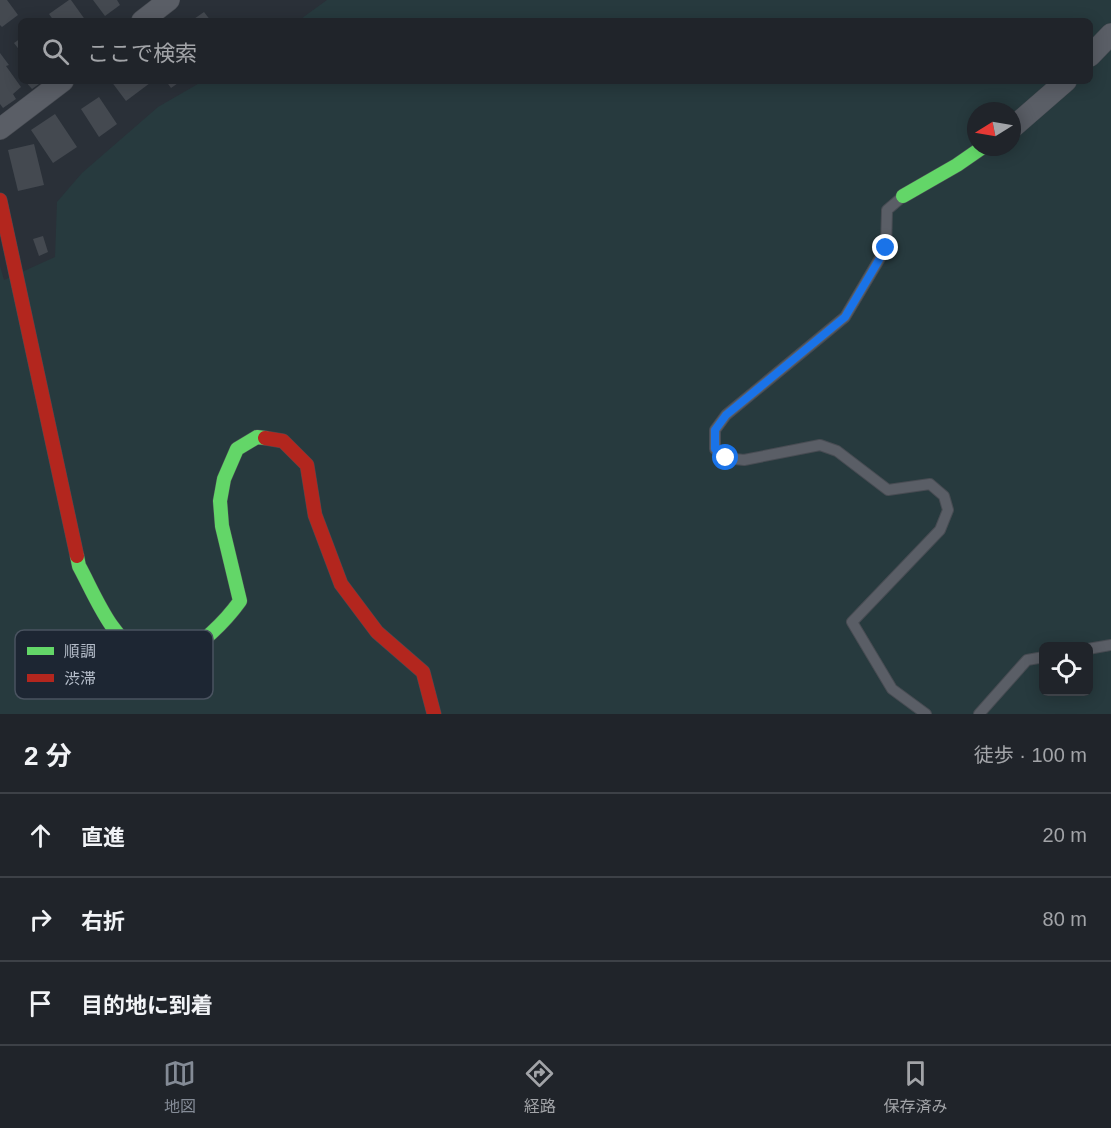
<!DOCTYPE html>
<html lang="ja">
<head>
<meta charset="utf-8">
<style>
	body { margin:0; font-family:Helvetica,"Noto Sans JP",sans-serif; background:#2d3036; color:#f1f3f6 }
	.controls { position:absolute; right:18px; bottom:18px; display:grid; overflow:hidden; border-radius:9px; box-shadow:0 3px 15px #0003 }
	.controls button { width:54px; height:54px; display:grid; place-items:center; padding:0; border:0; border-bottom:2px solid #3d4147; background:#20242a; color:#f1f3f6; font:30px sans-serif }
	.compass { position:absolute; left:967px; top:102px; width:54px; height:54px; border-radius:50%; background:#20242a; box-shadow:0 3px 15px #0003; rotate:259deg }
	.stop { position:absolute; width:18px; height:18px; margin:-14px; border:4px solid #1a73e8; border-radius:50%; background:#fff }
	.stop.end { background:#1a73e8; border-color:#fff; box-shadow:0 2px 6px #0008 }
	.list { margin:0; padding:0; list-style:none }
	h2 { display:flex; justify-content:space-between; align-items:center; height:78px; margin:0; padding:0 24px; font-size:26px }
	h2 small { font-size:20px; font-weight:400; color:#a2a4a8 }
	.list li { display:grid; grid-template-columns:39px 1fr auto; gap:18px; align-items:center; box-sizing:border-box; height:84px; padding:0 24px; border-top:2px solid #3d4147 }
	.list b { display:block; font-size:22px; white-space:nowrap }
	.list em { font-size:20px; font-style:normal; color:#a2a4a8 }
	.icon { flex:none; width:33px; height:33px; fill:none; stroke:currentColor; stroke-width:2; stroke-linecap:round; stroke-linejoin:round }
	.map { position:relative; flex:none; width:1111px; height:714px; overflow:hidden }
	.search { position:absolute; background:#20242a; box-shadow:0 3px 15px #0003; left:18px; right:18px; top:18px; height:66px; display:flex; align-items:center; gap:15px; box-sizing:border-box; padding:0 21px; border-radius:9px; color:#a2a4a8; font-size:22px }
	.sheet { height:330px; background:#20242a }
	nav { display:flex; justify-content:space-around; align-items:center; box-sizing:border-box; height:84px; border-top:2px solid #3d4147; background:#20242a; font-size:16px; color:#a2a4a8 }
	nav a { display:grid; justify-items:center; gap:3px }
	nav .on { color:#848b96 }
	.map>svg:first-child { display:block }
</style>
</head>
<body>
<div class="map">
<svg width="1111" height="714" viewBox="0 0 1111 714">
	<rect width="100%" height="100%" fill="#2a3038"/>
	<path fill="#273a3e" fill-rule="evenodd" d="M327 0H1111V714H0V266L4 280 55 257 57 202 82 173 158 107 203 81H1090V21H298ZM976 111H1012V147H976ZM1044 646H1088V692H1044Z"/>
	<g fill="#444950">
		<polygon points="0,0 7,0 18,15 2,27 0,25"/>
		<polygon points="69,0 71,0 86,21 54,21 49,14"/>
		<polygon points="93,0 117,0 120,5 105,16"/>
		<polygon points="204,12 211,21 191,21"/>
		<polygon points="21,38 21,52 14,43"/>
		<polygon points="0,53 9,65 6,66 21,87 13,94 16,99 3,108 0,104"/>
		<polygon points="25,81 36,81 39,84 32,89"/>
		<polygon points="111,81 148,81 150,83 126,101"/>
		<polygon points="166,81 181,81 171,88"/>
		<polygon points="99,97 117,124 99,137 81,109"/>
		<polygon points="55,114 77,147 53,163 31,130"/>
		<polygon points="34,144 44,185 18,191 8,150"/>
		<polygon points="43,236 48,252 39,256 33,239"/>
	</g>
	<g fill="none" stroke-linecap="round" stroke-linejoin="round">
		<g stroke="#484c53" stroke-width="12">
			<g id="lane">
				<polyline points="901,198 887,210 886,248 845,317 726,415 715,430 715,449 726,458 744,460 820,445 837,451 888,490 930,484 944,496 948,510 940,530 852,622 892,689 926,714"/>
				<polyline points="1088,649 1111,645"/>
				<polyline points="979,714 1027,660 1044,657"/>
			</g>
		</g>
		<g stroke="#484c53" stroke-width="22">
			<g id="street">
				<polyline points="142,21 169,0"/>
				<polyline points="1090,56 1111,34"/>
				<polyline points="1012,128 1066,81"/>
				<polyline points="0,129 63,81"/>
			</g>
		</g>
		<g stroke="#484c53" stroke-width="15">
			<g id="fast">
				<polyline points="903,196 957,165 983,147"/>
				<path d="M77 556 79 566C94 593 112 641 142 653 154 659 166 658 179 659 203 641 222 626 240 601L222 526 220 501 224 479 237 449 257 437 265 438"/>
			</g>
		</g>
		<g stroke="#484c53" stroke-width="15">
			<g id="jam">
				<polyline points="0,200 77,556"/>
				<polyline points="265,438 283,441 307,465 315,515 341,584 377,632 423,672 434,714"/>
			</g>
		</g>
		<use href="#lane" stroke="#5a5e66" stroke-width="10"/>
		<use href="#street" stroke="#5a5e66" stroke-width="21"/>
		<use href="#fast" stroke="#63d668" stroke-width="14"/>
		<use href="#jam" stroke="#b3261e" stroke-width="14"/>
	</g>
	<g fill="none" stroke-linecap="round" stroke-linejoin="round">
		<polyline stroke="#1a73e8" stroke-width="8" points="726,458 715,449 715,430 726,415 845,317 886,248"/>
	</g>
	<rect x="15" y="630" width="198" height="69" rx="9" fill="#1d2633" stroke="#4a5360" stroke-width="1.5"/>
	<rect x="27" y="647" width="27" height="8" fill="#63d668"/>
	<rect x="27" y="674" width="27" height="8" fill="#b3261e"/>
	<g font-size="16" fill="#b4bcc9">
		<text x="64" y="657">順調</text>
		<text x="64" y="684">渋滞</text>
	</g>
</svg>
<div class="controls">
<button><svg class="icon" aria-label="locate" viewBox="0 0 24 24"><circle cx="12" cy="12" r="6"/><path d="M12 2v4M12 18v4M2 12h4M18 12h4"/></svg></button>
</div>
<svg class="compass" viewBox="-18 -18 36 36"><path d="M0-13l5 13h-10z" fill="#e53935"/><path d="M0 13l5-13h-10z" fill="#a2a4a8"/></svg>
<div class="stop" style="left:726px;top:458px"></div>
<div class="stop end" style="left:886px;top:248px"></div>
<div class="search"><svg class="icon" aria-label="search" viewBox="0 0 24 24"><circle cx="10" cy="10" r="6"/><path d="M15 15l6 6"/></svg>ここで検索</div>
</div>
<section class="sheet">
<h2>2 分<small>徒歩 · 100 m</small></h2>
<ul class="list">
<li><svg class="icon" aria-label="ahead" viewBox="0 0 24 24"><path d="M12 20V5M6 11l6-6 6 6"/></svg><div><b>直進</b></div><em>20 m</em></li>
<li><svg class="icon" aria-label="right" viewBox="0 0 24 24"><path d="M7 20v-9h11M14 6l5 5-5 5"/></svg><div><b>右折</b></div><em>80 m</em></li>
<li><svg class="icon" aria-label="arrive" viewBox="0 0 24 24"><path d="M6 21V4h12l-3 4 3 4H6"/></svg><div><b>目的地に到着</b></div></li>
</ul>
</section>
<nav>
<a class="on"><svg class="icon" aria-label="map" viewBox="0 0 24 24"><path d="M3 6l6-2 6 2 6-2v14l-6 2-6-2-6 2zM9 4v14M15 6v14"/></svg>地図</a>
<a><svg class="icon" aria-label="directions" viewBox="0 0 24 24"><path d="M12 3l9 9-9 9-9-9zM9 14v-3h6M13 9l2 2-2 2"/></svg>経路</a>
<a><svg class="icon" aria-label="saved" viewBox="0 0 24 24"><path d="M7 4h10v16l-5-4-5 4z"/></svg>保存済み</a>
</nav>
</body>
</html>
